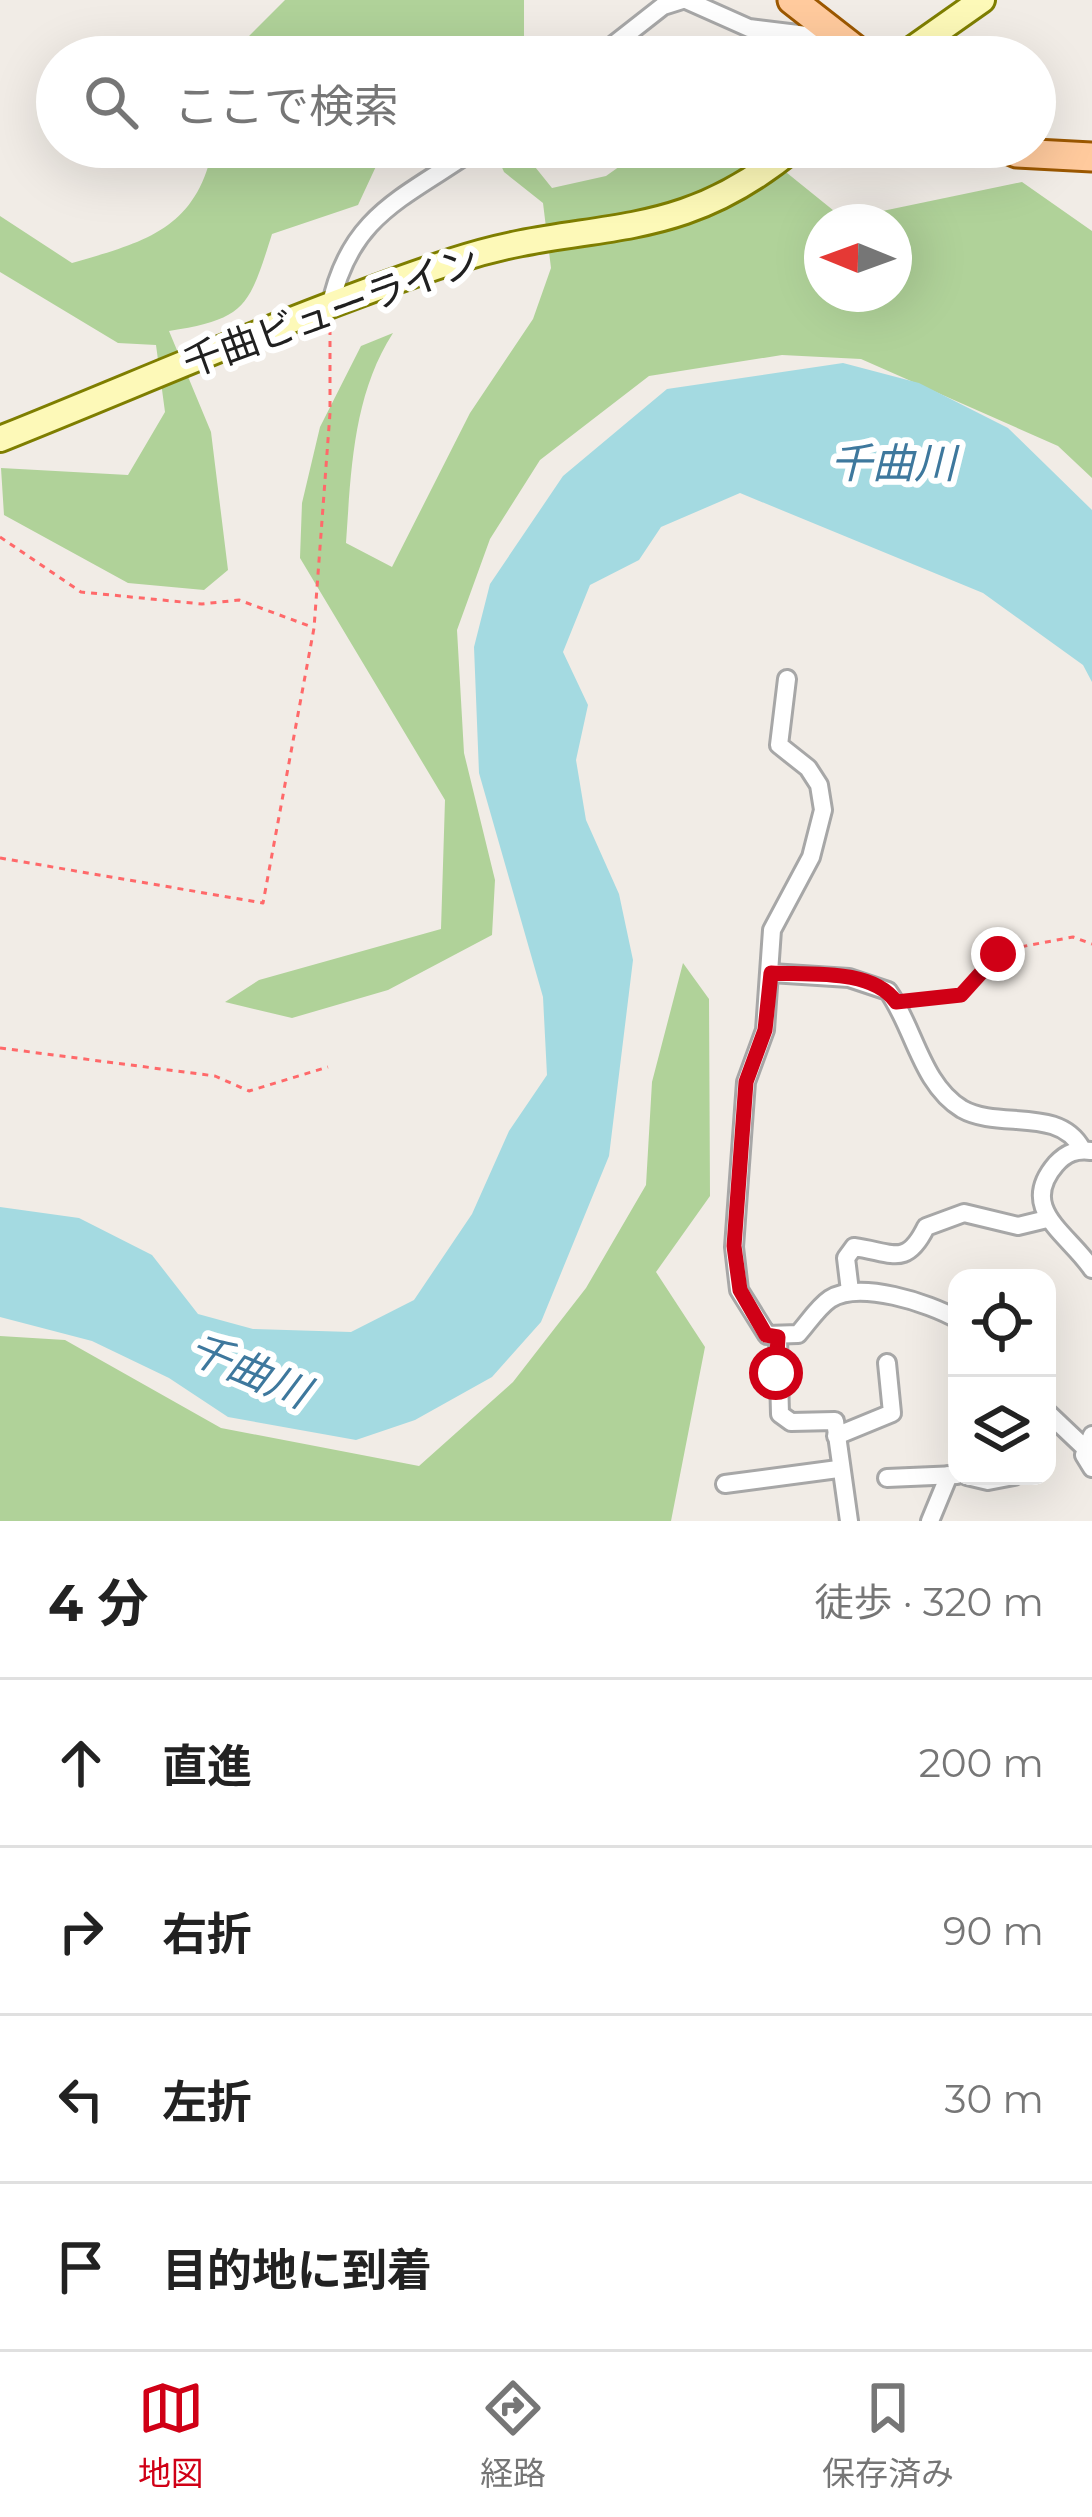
<!DOCTYPE html>
<html lang="ja">
<head>
<meta charset="utf-8">
<style>
	body { margin:0; font-family:Montserrat,"Noto Sans JP",sans-serif; background:#f6f6f6; color:#222 }
	.controls { position:absolute; right:36px; bottom:36px; display:grid; overflow:hidden; border-radius:24px; box-shadow:0 12px 48px #0002 }
	.controls button { width:108px; height:108px; display:grid; place-items:center; padding:0; border:0; border-bottom:3px solid #e0e0e0; background:#fff; color:#222; font:60px sans-serif }
	.compass { position:absolute; left:804px; top:204px; width:108px; height:108px; border-radius:50%; background:#fff; box-shadow:0 12px 48px #0002; rotate:271deg }
	.stop { position:absolute; width:36px; height:36px; margin:-27px; border:9px solid #d00016; border-radius:50%; background:#fff }
	.stop.end { background:#d00016; border-color:#fff; box-shadow:0 3px 12px #0008 }
	.list { margin:0; padding:0; list-style:none }
	h2 { display:flex; justify-content:space-between; align-items:center; height:156px; margin:0; padding:0 48px; font-size:51px }
	h2 small { font-size:39px; font-weight:400; color:#767676 }
	.list li { display:grid; grid-template-columns:78px 1fr auto; gap:36px; align-items:center; box-sizing:border-box; height:168px; padding:0 48px; border-top:3px solid #e0e0e0 }
	.list b { display:block; font-size:45px; white-space:nowrap }
	.list em { font-size:39px; font-style:normal; color:#767676 }
	.icon { flex:none; width:66px; height:66px; fill:none; stroke:currentColor; stroke-width:2; stroke-linecap:round; stroke-linejoin:round }
	.map { position:relative; flex:none; width:1092px; height:1521px; overflow:hidden }
	.search { position:absolute; background:#fff; box-shadow:0 12px 48px #0002; left:36px; right:36px; top:36px; height:132px; display:flex; align-items:center; gap:30px; box-sizing:border-box; padding:0 42px; border-radius:66px; color:#767676; font-size:45px }
	.sheet { height:828px; background:#fff }
	nav { display:flex; justify-content:space-around; align-items:center; box-sizing:border-box; height:168px; border-top:3px solid #e0e0e0; background:#fff; font-size:33px; color:#767676 }
	nav a { display:grid; justify-items:center; gap:6px }
	nav .on { color:#d00016 }
	.map>svg:first-child { display:block }
</style>
</head>
<body>
<div class="map">
<svg width="1092" height="1521" viewBox="0 0 1092 1521">
	<rect width="100%" height="100%" fill="#f1ece6"/>
	<g fill="#b0d299" fill-rule="evenodd">
		<polygon points="285,0 524,0 524,57 477,57 473,52 240,57 247,38"/>
		<path d="M213 147H385L358 205 272 234C249 307 246 319 169 331L211 432 228 570 204 590 128 583 4 515 1 468 128 475 165 412 156 345 118 343 0 272V216L72 263C145 242 197 229 213 147Z"/>
		<path d="M493 147H519L552 188 606 176 647 147H755L844 219 1022 182 1092 231V478L1058 446 861 359 782 355 649 376 540 460 490 539 457 630 464 753 495 880 492 935 388 990 292 1018 225 1002 259 980 441 929 445 800 300 558 302 503 320 427 361 346 393 333C353 395 351 471 346 543L392 567 470 413 533 319 551 268 543 203 504 172ZM822 222H894V294H822Z"/>
		<polygon points="683,963 709,999 710,1196 656,1272 705,1347 671,1521 0,1521 0,1336 65,1340 221,1428 419,1466 513,1382 586,1288 646,1185 652,1082"/>
	</g>
	<polygon fill="#a4dae1" points="843,363 919,383 1008,428 1092,510 1092,682 1083,665 983,593 740,493 661,527 639,560 590,585 563,652 588,705 576,760 586,820 619,894 633,960 609,1156 541,1322 492,1377 415,1420 356,1440 228,1417 169,1378 92,1341 0,1317 0,1207 79,1218 152,1255 198,1314 253,1329 351,1332 414,1300 472,1214 509,1131 547,1075 543,997 479,773 474,647 490,584 563,476 667,389"/>
	<g fill="none" stroke-linecap="round" stroke-linejoin="round">
		<g stroke="#a7a7a7" stroke-width="22">
			<g id="street">
				<polyline points="686,0 749,28 839,39"/>
				<polyline points="598,57 663,6 682,0"/>
				<path d="M330 308C349 214 405 198 478 147"/>
				<path d="M787 679 779 745 808 768 819 785 823 810 811 857 772 930 765 1030 746 1082 734 1247 739 1290 767 1335 798 1334C808 1323 818 1307 830 1299 859 1280 929 1303 957 1319"/>
				<path d="M771 973 849 978 888 991C914 1027 921 1084 962 1109 999 1130 1059 1106 1082 1149"/>
				<path d="M1091 1151C1076 1149 1066 1153 1056 1164 1017 1209 1068 1233 1092 1269"/>
				<path d="M850 1291 846 1258 854 1247C892 1252 906 1268 926 1227L964 1213 1018 1226 1047 1219"/>
				<polyline points="778,1337 780,1414 791,1422 835,1421 849,1521"/>
				<polyline points="1047,1412 1086,1449"/>
				<polyline points="1092,1435 1084,1455 1092,1468"/>
				<polyline points="836,1436 892,1413 887,1363"/>
				<polyline points="967,1476 988,1481 1014,1476"/>
				<polyline points="887,1478 957,1475"/>
				<polyline points="725,1484 838,1469"/>
				<polyline points="930,1521 949,1475"/>
			</g>
		</g>
		<g stroke="#7e7e00" stroke-width="30">
			<g id="secondary">
				<polyline points="901,57 982,0"/>
				<path d="M0 439C150 379 300 312 453 261 588 216 672 250 795 147"/>
			</g>
		</g>
		<g stroke="#9c5800" stroke-width="33">
			<g id="primary">
				<polyline points="792,0 865,57"/>
				<polyline points="1003,147 1017,153 1092,157"/>
			</g>
		</g>
		<g stroke="#ff696a" stroke-width="3" stroke-dasharray="6 6" stroke-linecap="butt">
			<polyline points="0,537 81,592 202,604 239,600 312,627"/>
			<polyline points="0,858 263,903 314,628 330,413 330,325"/>
			<polyline points="909,998 961,995 1004,950 1073,937 1092,944"/>
			<polyline points="0,1048 215,1076 249,1091 328,1067"/>
		</g>
		<use href="#street" stroke="#fff" stroke-width="16"/>
		<use href="#secondary" stroke="#fdf9b8" stroke-width="24"/>
		<use href="#primary" stroke="#ffca9d" stroke-width="27"/>
	</g>
	<g fill="none" stroke-linecap="round" stroke-linejoin="round">
		<path stroke="#d00016" stroke-width="15" d="M776 1373 778 1337 766 1335 740 1290 734 1246 746 1082 765 1030 771 973C808 975 872 968 896 1002L961 995 998 954"/>
	</g>
	<g text-anchor="middle" stroke-width="12" stroke-linejoin="round" paint-order="stroke">
		<g font-size="39" fill="#202020" stroke="#fff">
			<text transform="translate(331 311) rotate(-20)" y="14">千曲ビューライン</text>
		</g>
		<g font-size="42" font-style="italic" fill="#3e789d" stroke="#fff">
			<text x="893" y="478">千曲川</text>
			<text transform="translate(249 1370) rotate(23)" y="15">千曲川</text>
		</g>
	</g>
</svg>
<div class="controls">
<button><svg class="icon" aria-label="locate" viewBox="0 0 24 24"><circle cx="12" cy="12" r="6"/><path d="M12 2v4M12 18v4M2 12h4M18 12h4"/></svg></button>
<button><svg class="icon" aria-label="layers" viewBox="0 0 24 24"><path d="M12 4l9 5-9 5-9-5zM3 14l9 5 9-5"/></svg></button>
</div>
<svg class="compass" viewBox="-18 -18 36 36"><path d="M0-13l5 13h-10z" fill="#e53935"/><path d="M0 13l5-13h-10z" fill="#767676"/></svg>
<div class="stop" style="left:776px;top:1373px"></div>
<div class="stop end" style="left:998px;top:954px"></div>
<div class="search"><svg class="icon" aria-label="search" viewBox="0 0 24 24"><circle cx="10" cy="10" r="6"/><path d="M15 15l6 6"/></svg>ここで検索</div>
</div>
<section class="sheet">
<h2>4 分<small>徒歩 · 320 m</small></h2>
<ul class="list">
<li><svg class="icon" aria-label="ahead" viewBox="0 0 24 24"><path d="M12 20V5M6 11l6-6 6 6"/></svg><div><b>直進</b></div><em>200 m</em></li>
<li><svg class="icon" aria-label="right" viewBox="0 0 24 24"><path d="M7 20v-9h11M14 6l5 5-5 5"/></svg><div><b>右折</b></div><em>90 m</em></li>
<li><svg class="icon" aria-label="left" viewBox="0 0 24 24"><path d="M17 20v-9H6M10 6l-5 5 5 5"/></svg><div><b>左折</b></div><em>30 m</em></li>
<li><svg class="icon" aria-label="arrive" viewBox="0 0 24 24"><path d="M6 21V4h12l-3 4 3 4H6"/></svg><div><b>目的地に到着</b></div></li>
</ul>
</section>
<nav>
<a class="on"><svg class="icon" aria-label="map" viewBox="0 0 24 24"><path d="M3 6l6-2 6 2 6-2v14l-6 2-6-2-6 2zM9 4v14M15 6v14"/></svg>地図</a>
<a><svg class="icon" aria-label="directions" viewBox="0 0 24 24"><path d="M12 3l9 9-9 9-9-9zM9 14v-3h6M13 9l2 2-2 2"/></svg>経路</a>
<a><svg class="icon" aria-label="saved" viewBox="0 0 24 24"><path d="M7 4h10v16l-5-4-5 4z"/></svg>保存済み</a>
</nav>
</body>
</html>
